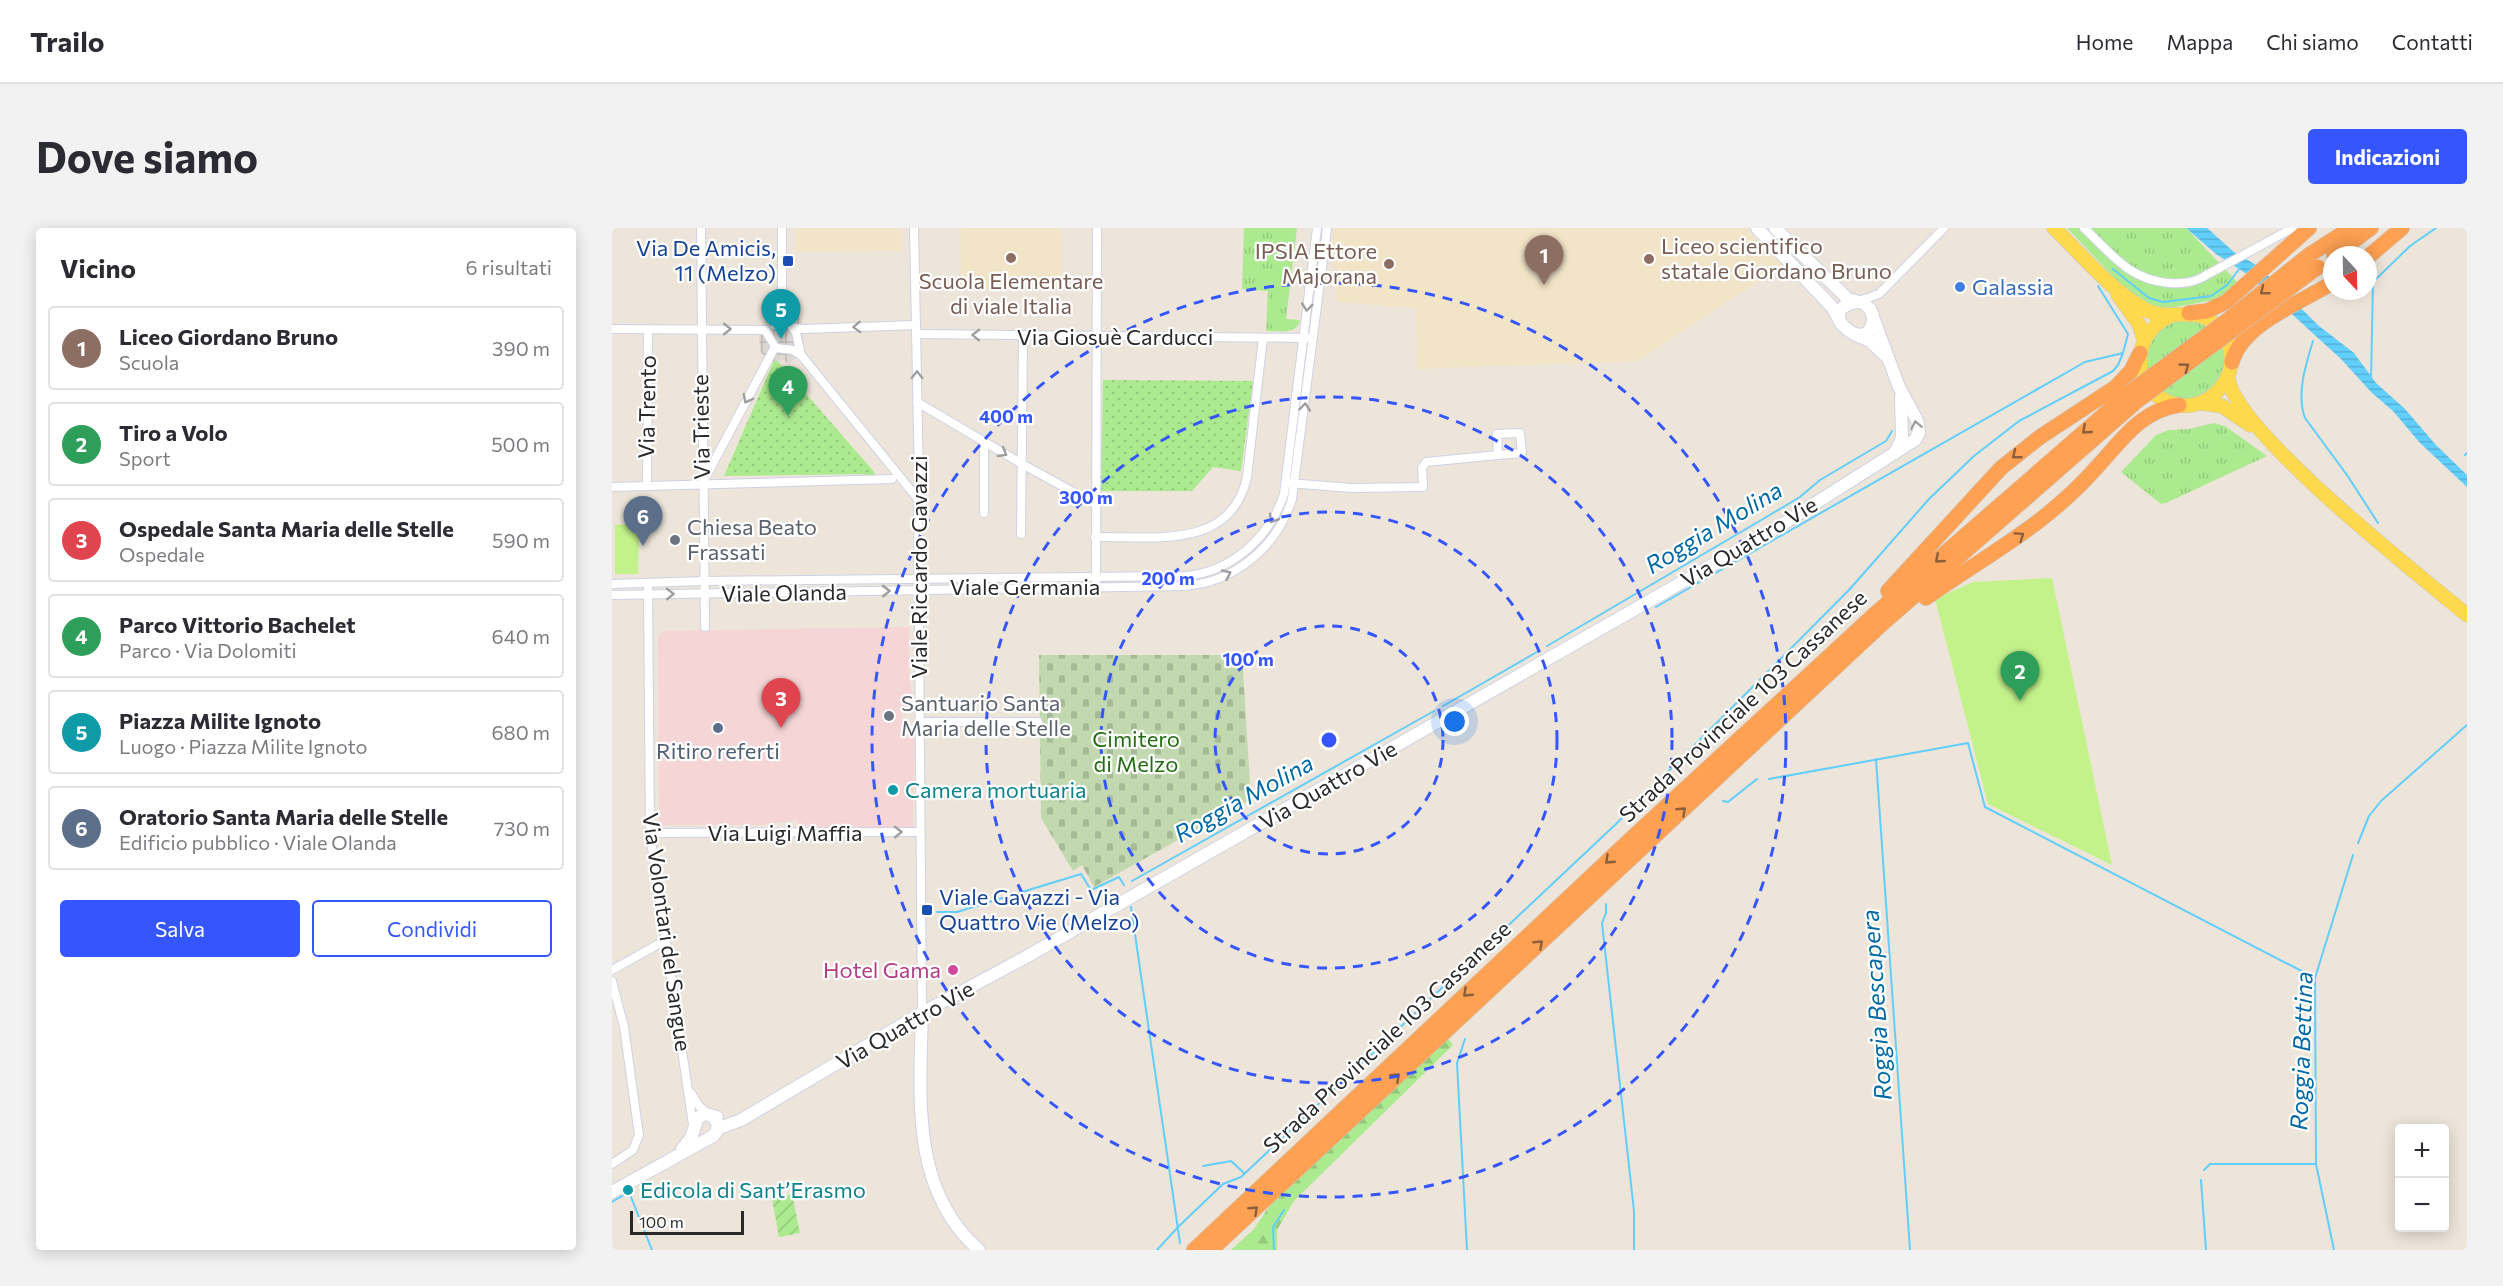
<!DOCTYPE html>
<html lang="it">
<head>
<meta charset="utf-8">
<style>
	body { margin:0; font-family:Commissioner,sans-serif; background:#f2f2f3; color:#2b2b33 }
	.controls { position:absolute; right:18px; bottom:18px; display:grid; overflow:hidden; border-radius:6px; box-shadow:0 3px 15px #0003 }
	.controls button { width:54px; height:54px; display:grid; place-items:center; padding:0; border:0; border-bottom:2px solid #e1e1e2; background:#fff; color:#2b2b33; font:30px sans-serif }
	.compass { position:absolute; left:1711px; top:18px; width:54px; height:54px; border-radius:50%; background:#fff; box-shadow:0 3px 15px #0003; rotate:158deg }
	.scale { position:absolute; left:18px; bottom:15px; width:114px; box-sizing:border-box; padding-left:6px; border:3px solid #292929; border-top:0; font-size:16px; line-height:21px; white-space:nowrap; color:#292929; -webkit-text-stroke:4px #fff; paint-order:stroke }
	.you { position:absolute; left:843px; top:494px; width:21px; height:21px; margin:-15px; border:4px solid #fff; border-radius:50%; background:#1a73e8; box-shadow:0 0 0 9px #1a73e833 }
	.badge { display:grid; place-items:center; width:39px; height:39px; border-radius:50%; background:#3556ff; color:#fff; font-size:20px; font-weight:700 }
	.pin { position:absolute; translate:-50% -50px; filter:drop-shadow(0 2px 3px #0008) }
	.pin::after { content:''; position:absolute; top:32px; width:21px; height:18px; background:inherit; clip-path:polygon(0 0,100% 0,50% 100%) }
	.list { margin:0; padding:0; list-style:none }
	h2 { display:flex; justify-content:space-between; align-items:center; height:78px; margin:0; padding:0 24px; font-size:26px }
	h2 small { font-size:20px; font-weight:400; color:#7c7c81 }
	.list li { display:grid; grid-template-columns:39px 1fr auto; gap:18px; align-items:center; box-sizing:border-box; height:84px; margin:0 12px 12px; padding:0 12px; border:2px solid #e1e1e2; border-radius:6px }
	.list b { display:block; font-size:22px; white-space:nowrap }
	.list p { margin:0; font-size:20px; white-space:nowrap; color:#7c7c81 }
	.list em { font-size:20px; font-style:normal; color:#7c7c81 }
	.actions { display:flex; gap:12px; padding:18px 24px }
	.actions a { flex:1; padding:14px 0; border:2px solid #3556ff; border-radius:6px; text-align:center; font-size:21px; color:#3556ff }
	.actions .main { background:#3556ff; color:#fff }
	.map { position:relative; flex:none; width:1855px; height:1022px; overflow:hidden; border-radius:6px }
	header { display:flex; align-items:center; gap:36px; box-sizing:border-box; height:84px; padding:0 30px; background:#fff; border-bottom:2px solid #e1e1e2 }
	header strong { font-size:28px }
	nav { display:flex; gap:33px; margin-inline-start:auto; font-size:21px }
	.intro { display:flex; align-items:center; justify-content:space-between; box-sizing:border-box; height:144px; padding:0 36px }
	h1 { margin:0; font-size:42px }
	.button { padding:15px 27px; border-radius:6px; background:#3556ff; color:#fff; font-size:21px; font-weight:700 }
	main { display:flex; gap:36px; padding:0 36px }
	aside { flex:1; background:#fff; border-radius:6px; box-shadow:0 3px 15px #0003 }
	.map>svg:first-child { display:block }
</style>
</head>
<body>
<header>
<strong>Trailo</strong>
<nav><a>Home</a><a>Mappa</a><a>Chi siamo</a><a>Contatti</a></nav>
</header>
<div class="intro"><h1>Dove siamo</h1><a class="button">Indicazioni</a></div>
<main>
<aside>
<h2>Vicino<small>6 risultati</small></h2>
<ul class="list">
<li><span class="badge" style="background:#8d6e63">1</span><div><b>Liceo Giordano Bruno</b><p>Scuola</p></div><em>390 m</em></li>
<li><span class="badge" style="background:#2e9e5b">2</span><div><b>Tiro a Volo</b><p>Sport</p></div><em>500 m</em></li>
<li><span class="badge" style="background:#e0444e">3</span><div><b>Ospedale Santa Maria delle Stelle</b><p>Ospedale</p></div><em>590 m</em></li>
<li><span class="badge" style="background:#2e9e5b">4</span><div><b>Parco Vittorio Bachelet</b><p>Parco · Via Dolomiti</p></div><em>640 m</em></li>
<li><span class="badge" style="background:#0f9aa8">5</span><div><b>Piazza Milite Ignoto</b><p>Luogo · Piazza Milite Ignoto</p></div><em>680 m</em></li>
<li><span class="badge" style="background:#5c6f8a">6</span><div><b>Oratorio Santa Maria delle Stelle</b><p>Edificio pubblico · Viale Olanda</p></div><em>730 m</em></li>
</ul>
<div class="actions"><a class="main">Salva</a><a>Condividi</a></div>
</aside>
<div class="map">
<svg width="1855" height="1022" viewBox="0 0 1855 1022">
	<defs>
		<pattern id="grass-tufts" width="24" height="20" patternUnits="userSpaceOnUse" patternTransform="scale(1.5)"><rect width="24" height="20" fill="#acea90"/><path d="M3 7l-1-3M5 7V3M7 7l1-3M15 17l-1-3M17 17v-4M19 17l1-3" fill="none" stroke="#94c97c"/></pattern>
		<pattern id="forest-firs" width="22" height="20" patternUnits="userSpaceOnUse" patternTransform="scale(1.5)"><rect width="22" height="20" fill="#acea90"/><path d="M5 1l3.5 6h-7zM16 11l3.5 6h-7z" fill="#94c97c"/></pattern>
		<pattern id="cemetery-stones" width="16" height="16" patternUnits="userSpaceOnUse" patternTransform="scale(1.5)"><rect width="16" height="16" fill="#c2d9af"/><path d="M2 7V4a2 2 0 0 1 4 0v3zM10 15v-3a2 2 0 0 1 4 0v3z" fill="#a7ba97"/></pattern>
		<pattern id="park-dots" width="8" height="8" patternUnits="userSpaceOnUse" patternTransform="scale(1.5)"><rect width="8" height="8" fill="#acea90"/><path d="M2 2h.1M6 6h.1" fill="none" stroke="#94c97c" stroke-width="1.8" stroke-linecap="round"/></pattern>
		<pattern id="garden-furrows" width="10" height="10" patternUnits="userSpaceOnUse" patternTransform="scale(1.5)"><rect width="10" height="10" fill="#acea90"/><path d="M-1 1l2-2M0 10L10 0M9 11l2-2" fill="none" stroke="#94c97c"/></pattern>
		<pattern id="plaza-grid" width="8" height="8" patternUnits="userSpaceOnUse" patternTransform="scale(1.5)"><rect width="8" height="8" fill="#ddd8d1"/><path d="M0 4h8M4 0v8" fill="none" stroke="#beb9b3"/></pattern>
		<pattern id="water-rules" width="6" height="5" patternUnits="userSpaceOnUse" patternTransform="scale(1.5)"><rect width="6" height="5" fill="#61cefb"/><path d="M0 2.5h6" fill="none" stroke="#54b1d7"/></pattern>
	</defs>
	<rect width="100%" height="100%" fill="#ede5d9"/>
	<g fill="#f1e4c7">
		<polygon points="184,0 289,0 289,23 184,24"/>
		<polygon points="348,0 449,0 450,60 349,62"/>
		<polygon points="722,0 1133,0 1171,37 1025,133 805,141 804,80 725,74 720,14"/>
	</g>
	<polygon fill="#f5d5d6" points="297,399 297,444 301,481 290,482 291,502 303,502 301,599 208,601 207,598 186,598 185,592 149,597 47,597 46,407 49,407 49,403"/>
	<g fill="url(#grass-tufts)">
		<path d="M632 0H685L674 91 688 92C685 107 667 103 654 103L656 63 630 61Z"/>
		<polygon points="1455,0 1574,0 1627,56 1607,71 1558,80 1541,79 1507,55"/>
		<polygon points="1562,91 1588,91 1612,113 1614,143 1611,150 1588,170 1571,172 1555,167 1542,157 1533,135 1537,112"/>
		<polygon points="1602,195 1613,198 1655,228 1554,275 1549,276 1509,244 1544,207 1557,202 1577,201"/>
	</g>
	<polygon fill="url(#forest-firs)" points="835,809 841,817 682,973 665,1002 665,1022 619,1022 642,1001 656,980"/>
	<polygon fill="url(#cemetery-stones)" points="427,427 630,427 639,571 482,659 470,637 461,643 429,590"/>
	<g fill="url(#park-dots)">
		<polygon points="163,130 263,245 258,251 251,251 251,246 112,248"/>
		<polygon points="491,152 641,153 629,243 601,239 580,263 489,263"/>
	</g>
	<polygon fill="url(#garden-furrows)" points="180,966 188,1005 167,1009 160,971"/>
	<g fill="#c4f28a">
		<polygon points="27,296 26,346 3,346 3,297"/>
		<polygon points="1440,350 1500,637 1376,576 1323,371 1361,354"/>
	</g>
	<polygon fill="url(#plaza-grid)" points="165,80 178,80 190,93 192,122 189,127 176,136 172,132 160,134 148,124 147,101"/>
	<polygon fill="url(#water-rules)" points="1574,0 1595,0 1622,24 1646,38 1707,98 1742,125 1764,155 1793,181 1824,217 1855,247 1855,259 1808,215 1781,183 1760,165 1729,131 1638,48 1604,26"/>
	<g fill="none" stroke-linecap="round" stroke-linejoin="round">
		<g stroke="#61cefb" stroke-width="2">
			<polyline points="1501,41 1537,70 1551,74 1599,68 1615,57 1628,40"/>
			<path d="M1701 113C1694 136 1684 166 1693 190L1735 247 1766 295"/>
			<polyline points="1759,151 1761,54 1798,18 1824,0"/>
			<polyline points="1853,227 1855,225"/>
			<polyline points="1044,379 1473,134 1511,125 1516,106 1486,58"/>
			<polyline points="935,418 1151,291 1188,269 1208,252 1274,213 1280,203"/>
			<polyline points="831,478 925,424"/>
			<polyline points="1264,531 1298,1022"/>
			<polyline points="1157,551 1356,515 1373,579 1703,750"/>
			<polyline points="1111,573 1116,574 1145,551"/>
			<polyline points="1746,615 1757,588 1769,573 1855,497"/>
			<polyline points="520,653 822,483"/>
			<polyline points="994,676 994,685 990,695 1022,983 1022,1022"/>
			<polyline points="519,679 568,1015"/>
			<polyline points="325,684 345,684 469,646 479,662 507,649 512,657"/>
			<polyline points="853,811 845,835 855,1022"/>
			<polyline points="591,938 619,933 632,945"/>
			<polyline points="1592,942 1598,936 1703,936"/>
			<polyline points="1589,952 1594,1022"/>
			<polyline points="0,974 17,964 40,1022"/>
			<polyline points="545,1022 566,999 611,956 629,949 1004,596 1237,362 1317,271 1362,228 1407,193 1501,143 1506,137 1511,125"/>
			<polyline points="662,1022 661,999 672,982"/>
			<polyline points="1722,1022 1704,936 1703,750 1741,627"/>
		</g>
		<g stroke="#cfd2e4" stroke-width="10">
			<g id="street">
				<polyline points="89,0 93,399"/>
				<polyline points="302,0 307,253 306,271 310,785"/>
				<path d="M1472 0C1500 26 1517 52 1557 55 1569 56 1579 55 1589 50L1681 0"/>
				<polyline points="1247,73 1267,66 1332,0"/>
				<polyline points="171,80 176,94 184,104 189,127"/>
				<polyline points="163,97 170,80 170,0"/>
				<polyline points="181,100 192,101 304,97"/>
				<polyline points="0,101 153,102 164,120 181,122 189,127 306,271"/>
				<polyline points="304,106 695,110"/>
				<polyline points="305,174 410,236 483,276"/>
				<polygon points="908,205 910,225 886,227 885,206"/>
				<polyline points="372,213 372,285"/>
				<polyline points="91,254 163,119"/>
				<polyline points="677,255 739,260 811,259 810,240 814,234 886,227"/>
				<polyline points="35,258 36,101"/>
				<polyline points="0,259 280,251"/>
				<polyline points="409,306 411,108"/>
				<path d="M483 309C540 308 619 323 635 249L651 110"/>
				<polyline points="484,354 485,0"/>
				<path d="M0 356 92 353 570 348C617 346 658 310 672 266L705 0"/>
				<polyline points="36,361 38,605 81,897"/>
				<path d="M0 367 573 358C623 354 665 319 680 271L715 0"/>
				<polyline points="307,494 426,494"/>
				<polyline points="38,605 308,604"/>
				<polyline points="0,742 54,712"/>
				<polyline points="0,753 12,799 27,907 21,922 0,936"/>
				<polyline points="79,865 87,878 97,887"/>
			</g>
		</g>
		<g stroke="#cfd2e4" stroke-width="14">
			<g id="secondary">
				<polyline points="1145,0 1220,79 1230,97"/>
				<path d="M1244 74C1197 83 1262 134 1261 87"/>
				<polyline points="1242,106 1258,113 1274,128"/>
				<polyline points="1283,225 1290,210 1289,169"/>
				<path d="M310 785C308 867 298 962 367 1022"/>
				<polyline points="105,901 129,892 310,785 414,729 1158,304 1303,212 1307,205 1305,192 1287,159 1258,81 1251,75 1236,71 1163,0"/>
				<polyline points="70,921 79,910 86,889 94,886 105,889"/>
				<polyline points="0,964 101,908 105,903 106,896 100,888"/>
			</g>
		</g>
		<g stroke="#c7c7c7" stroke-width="15">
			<g id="primary">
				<path d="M1442 0C1470 27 1499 63 1534 82 1558 95 1583 75 1606 99 1643 136 1597 196 1552 172 1514 152 1524 100 1561 87"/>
				<polyline points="1506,67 1527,96 1532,112"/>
				<path d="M1616 150C1624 204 1807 347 1855 387"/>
				<polyline points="1589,175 1610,178 1638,197"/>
			</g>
		</g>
		<g stroke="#c7c7c7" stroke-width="16">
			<g id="highway">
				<polyline points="1697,27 1739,0"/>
				<polyline points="1722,27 1759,0"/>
				<polyline points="1756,29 1790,0"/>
				<polyline points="1577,85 1595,83 1614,74 1697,0"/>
				<path d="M1620 134C1630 96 1688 75 1720 55"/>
				<polyline points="1276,363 1389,240 1428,209 1504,159 1519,143 1528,125"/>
				<path d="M1314 370C1376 326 1433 298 1485 239 1511 211 1528 183 1567 177"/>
				<polyline points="582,1022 1021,609 1263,386 1518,164"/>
				<polyline points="599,1022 1270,396 1525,173"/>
			</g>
		</g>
		<use href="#street" stroke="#fff" stroke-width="8"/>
		<use href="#secondary" stroke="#fff" stroke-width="12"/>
		<use href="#primary" stroke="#fed94d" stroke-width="14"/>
		<use href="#highway" stroke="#ffa153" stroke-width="15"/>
		<g stroke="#c7c7c7" stroke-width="16" stroke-linecap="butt">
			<g id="highway-bridge">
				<polyline points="1518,164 1617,91 1697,27"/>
				<polyline points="1525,173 1706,39"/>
			</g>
		</g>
		<use href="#highway-bridge" stroke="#ffa153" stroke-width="15"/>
	</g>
	<defs><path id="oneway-chevron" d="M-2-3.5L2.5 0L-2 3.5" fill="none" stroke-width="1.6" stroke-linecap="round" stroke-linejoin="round" transform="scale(1.5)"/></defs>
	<g stroke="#895f3c">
		<use href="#oneway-chevron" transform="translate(1652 63) rotate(142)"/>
		<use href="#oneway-chevron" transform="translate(1573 139) rotate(-36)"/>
		<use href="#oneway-chevron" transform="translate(1474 202) rotate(139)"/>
		<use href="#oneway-chevron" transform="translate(1404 227) rotate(142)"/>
		<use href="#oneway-chevron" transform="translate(1408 308) rotate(-35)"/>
		<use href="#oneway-chevron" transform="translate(1327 331) rotate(139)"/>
		<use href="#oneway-chevron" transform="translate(1070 583) rotate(-43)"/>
		<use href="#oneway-chevron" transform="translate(997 632) rotate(137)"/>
		<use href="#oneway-chevron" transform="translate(927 716) rotate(-43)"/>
		<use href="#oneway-chevron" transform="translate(855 765) rotate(137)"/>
		<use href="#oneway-chevron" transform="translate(784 849) rotate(-43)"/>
		<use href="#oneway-chevron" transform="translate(642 982) rotate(-43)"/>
	</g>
	<g stroke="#9f9f9f">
		<use href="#oneway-chevron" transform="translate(695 79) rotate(97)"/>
		<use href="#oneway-chevron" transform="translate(245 99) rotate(178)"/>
		<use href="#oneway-chevron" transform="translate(115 101)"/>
		<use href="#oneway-chevron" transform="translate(364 107) rotate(-179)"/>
		<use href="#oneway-chevron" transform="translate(305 147) rotate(-90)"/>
		<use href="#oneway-chevron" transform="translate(135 171) rotate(118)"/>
		<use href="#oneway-chevron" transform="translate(693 179) rotate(-83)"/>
		<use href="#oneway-chevron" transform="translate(1304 197) rotate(-102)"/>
		<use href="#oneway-chevron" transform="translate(391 225) rotate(31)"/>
		<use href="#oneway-chevron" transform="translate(661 291) rotate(121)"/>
		<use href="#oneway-chevron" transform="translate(615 346) rotate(-25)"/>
		<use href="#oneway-chevron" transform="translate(274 363) rotate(-1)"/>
		<use href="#oneway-chevron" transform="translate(58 366) rotate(-1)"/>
		<use href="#oneway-chevron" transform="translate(286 604) rotate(-1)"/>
	</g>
	<g fill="none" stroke="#3556ff" stroke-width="3" stroke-dasharray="10 8">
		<circle cx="717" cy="512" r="114"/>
		<circle cx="717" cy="512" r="228"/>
		<circle cx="717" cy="512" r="343"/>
		<circle cx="717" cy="512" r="457"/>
	</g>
	<g fill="#8d6e63" stroke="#fff" stroke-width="2">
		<circle cx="399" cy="30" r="6"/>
		<circle cx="1037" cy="31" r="6"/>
		<circle cx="777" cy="36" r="6"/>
	</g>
	<g fill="#1a4fb4" stroke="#fff" stroke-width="2">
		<rect x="170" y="27" width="12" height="12" rx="3"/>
		<rect x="309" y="676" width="12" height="12" rx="3"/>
	</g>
	<circle fill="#3f7fe0" stroke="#fff" stroke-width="2" cx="1348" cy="59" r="6"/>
	<g fill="#6b7280" stroke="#fff" stroke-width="2">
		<circle cx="63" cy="312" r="6"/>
		<circle cx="277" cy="488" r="6"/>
	</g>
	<circle fill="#5c6f8a" stroke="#fff" stroke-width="2" cx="106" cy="500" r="6"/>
	<g fill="#0f9aa8" stroke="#fff" stroke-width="2">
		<circle cx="281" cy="562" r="6"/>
		<circle cx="16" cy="962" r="6"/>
	</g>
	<circle fill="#d1479c" stroke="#fff" stroke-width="2" cx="341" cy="742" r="6"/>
	<g text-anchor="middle" stroke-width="4.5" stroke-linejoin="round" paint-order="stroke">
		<g font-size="22" fill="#785e54" stroke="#fff" text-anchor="start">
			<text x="1049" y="26">Liceo scientifico<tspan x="1049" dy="25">statale Giordano Bruno</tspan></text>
			<text x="765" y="31" text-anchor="end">IPSIA Ettore<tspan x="765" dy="25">Majorana</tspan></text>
			<text x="399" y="61" text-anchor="middle">Scuola Elementare<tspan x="399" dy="25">di viale Italia</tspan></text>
		</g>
		<g font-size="22" fill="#164399" stroke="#fff" text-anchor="end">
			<text x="164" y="28">Via De Amicis,<tspan x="164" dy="25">11 (Melzo)</tspan></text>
			<text x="327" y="677" text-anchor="start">Viale Gavazzi - Via<tspan x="327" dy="25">Quattro Vie (Melzo)</tspan></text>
		</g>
		<g font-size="22" fill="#366cbe" stroke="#fff" text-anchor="start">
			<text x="1360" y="67">Galassia</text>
		</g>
		<g font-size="22" fill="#292929" stroke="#fff">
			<text x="503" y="117">Via Giosuè Carducci</text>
			<text transform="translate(35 179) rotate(-89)" y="8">Via Trento</text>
			<text transform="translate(89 199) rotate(-91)" y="8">Via Trieste</text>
			<text transform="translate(1137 314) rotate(-31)" y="8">Via Quattro Vie</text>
			<text transform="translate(307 339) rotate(-90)" y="8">Viale Riccardo Gavazzi</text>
			<text x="413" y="367">Viale Germania</text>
			<text transform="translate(172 365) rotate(-1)" y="8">Viale Olanda</text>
			<text transform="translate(1131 478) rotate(-43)" y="8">Strada Provinciale 103 Cassanese</text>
			<text transform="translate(716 557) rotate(-30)" y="8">Via Quattro Vie</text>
			<text x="173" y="613">Via Luigi Maffia</text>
			<text transform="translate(55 704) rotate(82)" y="8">Via Volontari del Sangue</text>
			<text transform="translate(293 797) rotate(-30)" y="8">Via Quattro Vie</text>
			<text transform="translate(775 809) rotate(-43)" y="8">Strada Provinciale 103 Cassanese</text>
		</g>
		<g font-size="22" fill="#5b616d" stroke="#fff" text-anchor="start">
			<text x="75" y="307">Chiesa Beato<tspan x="75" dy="25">Frassati</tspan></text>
			<text x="289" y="483">Santuario Santa<tspan x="289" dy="25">Maria delle Stelle</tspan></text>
		</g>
		<g font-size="22" fill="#236d12" stroke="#fff">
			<text x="524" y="519">Cimitero<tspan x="524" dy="25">di Melzo</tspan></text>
		</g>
		<g font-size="22" fill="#4e5e75" stroke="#fff">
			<text x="106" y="531">Ritiro referti</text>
		</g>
		<g font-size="22" fill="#0d838f" stroke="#fff" text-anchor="start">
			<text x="293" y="570">Camera mortuaria</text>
			<text x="28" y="970">Edicola di Sant’Erasmo</text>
		</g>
		<g font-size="22" fill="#b23c85" stroke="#fff" text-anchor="end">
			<text x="329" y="750">Hotel Gama</text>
		</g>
		<g font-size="24" font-style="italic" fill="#006aa7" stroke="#fff">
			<text transform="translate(1102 300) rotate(-31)" y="8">Roggia Molina</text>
			<text transform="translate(632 571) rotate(-29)" y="8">Roggia Molina</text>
			<text transform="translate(1265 777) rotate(-94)" y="8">Roggia Bescapera</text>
			<text transform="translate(1690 823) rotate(-88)" y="8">Roggia Bettina</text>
		</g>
	</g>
	<circle cx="717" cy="512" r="9" fill="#3556ff" stroke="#fff" stroke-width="3"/>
	<g font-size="18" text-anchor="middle" font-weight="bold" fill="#3556ff" stroke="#fff" stroke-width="4.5" stroke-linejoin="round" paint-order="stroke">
		<text x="394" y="195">400 m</text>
		<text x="474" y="276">300 m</text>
		<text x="556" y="357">200 m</text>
		<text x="636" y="438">100 m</text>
	</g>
</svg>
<div class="controls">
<button>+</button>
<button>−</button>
</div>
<svg class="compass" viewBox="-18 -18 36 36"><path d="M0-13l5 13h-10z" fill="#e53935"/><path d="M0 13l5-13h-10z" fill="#7c7c81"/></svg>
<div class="scale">100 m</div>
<div class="you"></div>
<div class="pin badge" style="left:932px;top:57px;background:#8d6e63">1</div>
<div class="pin badge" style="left:1408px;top:473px;background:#2e9e5b">2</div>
<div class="pin badge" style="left:169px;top:500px;background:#e0444e">3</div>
<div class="pin badge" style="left:176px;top:188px;background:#2e9e5b">4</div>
<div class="pin badge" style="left:169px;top:111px;background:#0f9aa8">5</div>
<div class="pin badge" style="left:31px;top:318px;background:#5c6f8a">6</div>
</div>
</main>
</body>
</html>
